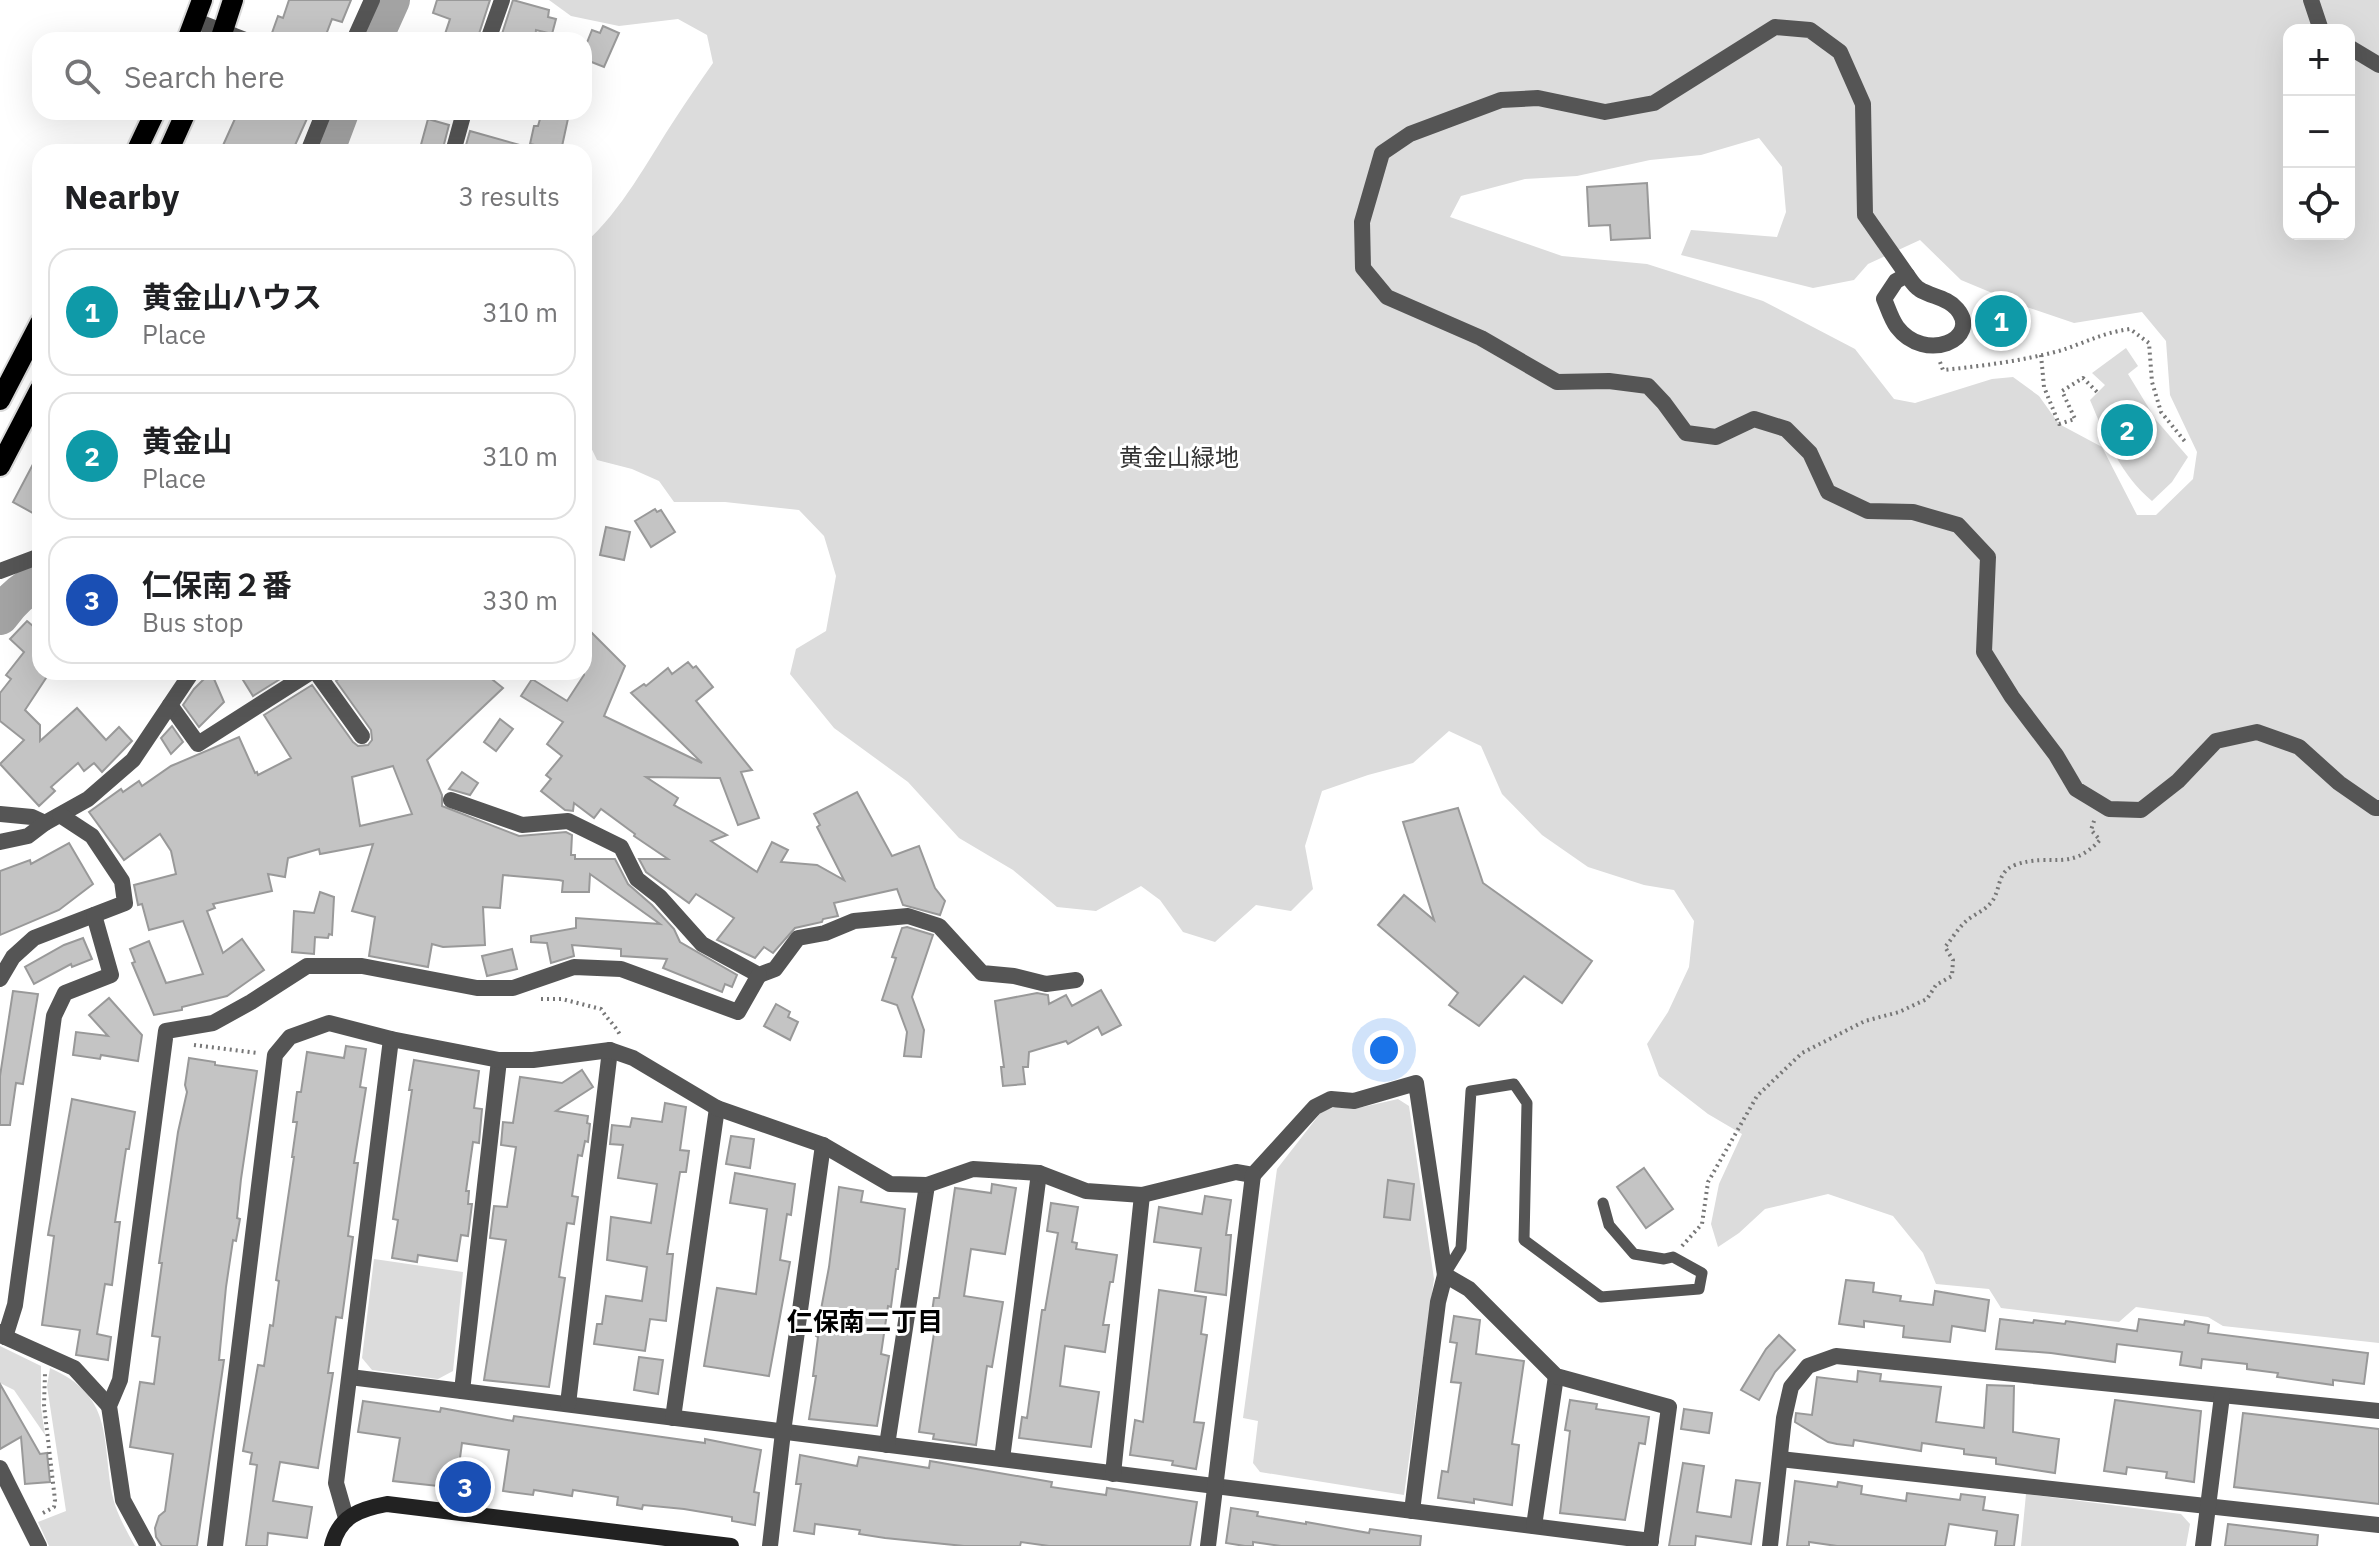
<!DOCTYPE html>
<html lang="en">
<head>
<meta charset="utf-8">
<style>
	body { margin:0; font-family:"IBM Plex Sans","Noto Sans JP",sans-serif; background:#f6f6f6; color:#202124 }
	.controls { position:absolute; right:24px; top:24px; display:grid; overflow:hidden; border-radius:16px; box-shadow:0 8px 32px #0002 }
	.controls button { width:72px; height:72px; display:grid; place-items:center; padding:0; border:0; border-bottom:2px solid #e0e0e0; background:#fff; color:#202124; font:40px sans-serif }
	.you { position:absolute; left:1384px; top:1050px; width:28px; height:28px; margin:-20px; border:6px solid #fff; border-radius:50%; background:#1a73e8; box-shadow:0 0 0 12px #1a73e833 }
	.badge { display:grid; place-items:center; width:52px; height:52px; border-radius:50%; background:#0f766e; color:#fff; font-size:26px; font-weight:700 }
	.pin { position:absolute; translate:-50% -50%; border:4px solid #fff; box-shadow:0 2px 8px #0006 }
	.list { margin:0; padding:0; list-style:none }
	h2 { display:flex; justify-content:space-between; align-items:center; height:104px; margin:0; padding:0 32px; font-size:34px }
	h2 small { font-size:26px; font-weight:400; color:#757577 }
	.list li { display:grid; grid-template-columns:52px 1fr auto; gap:24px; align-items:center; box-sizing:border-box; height:128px; margin:0 16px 16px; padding:0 16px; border:2px solid #e0e0e0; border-radius:24px }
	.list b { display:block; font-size:30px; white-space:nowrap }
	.list p { margin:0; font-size:26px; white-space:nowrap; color:#757577 }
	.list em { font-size:26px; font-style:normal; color:#757577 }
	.icon { flex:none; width:44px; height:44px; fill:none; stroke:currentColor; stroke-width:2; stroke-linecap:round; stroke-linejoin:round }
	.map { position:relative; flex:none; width:2379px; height:1546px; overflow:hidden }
	.search { position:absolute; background:#fff; box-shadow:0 8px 32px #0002; left:32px; top:32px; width:560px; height:88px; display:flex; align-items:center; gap:20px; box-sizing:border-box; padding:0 28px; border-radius:24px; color:#757577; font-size:30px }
	.panel { position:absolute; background:#fff; box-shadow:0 8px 32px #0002; left:32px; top:144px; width:560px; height:536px; border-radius:24px }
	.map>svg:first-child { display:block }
</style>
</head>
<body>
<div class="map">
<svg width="2379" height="1546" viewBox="0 0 2379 1546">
	<rect width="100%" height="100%" fill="#fff"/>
	<g fill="#dcdcdc" fill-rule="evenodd">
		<path d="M549 0H2379V1343L2223 1326 2208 1317 2136 1307 2119 1322 2001 1308 1989 1289 1936 1284 1923 1253 1893 1216 1828 1194 1765 1209 1739 1233 1718 1247 1711 1224 1719 1184 1742 1134 1708 1114 1659 1076 1647 1044 1668 1012 1689 967 1694 921 1674 890 1644 885 1588 867 1542 835 1502 794 1481 746 1449 731 1413 763 1368 775 1322 791 1305 846 1313 889 1291 911 1256 905 1215 942 1183 932 1160 900 1141 886 1096 911 1057 907 1013 870 959 838 908 782 834 728 790 674 796 649 826 631 836 576 824 536 799 510 725 502H674L659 481 632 469 597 460 584 433V244C623 209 646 163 675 119 687 100 700 82 713 63L707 35 678 19 619 26 571 16ZM2289 30H2349V234H2289ZM1759 138 1782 167 1786 212 1777 237 1691 230 1681 255 1813 288 1854 280 1868 264 1920 240 1961 280 2021 305 2074 323 2142 312 2166 341 2170 395 2197 452 2193 479 2156 515H2137L2102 447 2059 424 2039 396 2013 377 1992 379 1915 403 1894 399 1855 349 1763 301 1647 264 1562 256 1450 217 1461 196 1525 179 1577 176 1650 160 1701 155Z"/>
		<path d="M2126 348 2138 366 2128 374 2156 420 2188 457 2172 482 2152 501C2120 474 2106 438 2090 400L2105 385 2092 373Z"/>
		<polygon points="1398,1099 1409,1106 1434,1279 1404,1495 1260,1472 1253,1463 1258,1421 1243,1418 1277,1169 1322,1111 1336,1107 1354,1109"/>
		<polygon points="374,1259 463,1272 453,1371 438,1379 372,1370 362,1358"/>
		<polygon points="0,1346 41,1366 41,1408 45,1435 14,1390 0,1383"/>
		<path d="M50 1368C113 1396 102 1437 112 1494 116 1513 126 1530 135 1546H49L38 1522 66 1511 47 1386Z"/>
		<polygon points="2026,1494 2181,1514 2190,1524 2186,1546 2021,1546"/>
	</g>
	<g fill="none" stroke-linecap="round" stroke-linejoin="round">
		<g stroke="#a3a3a3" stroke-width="38">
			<polyline points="373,40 391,0"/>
			<polyline points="325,152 340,112"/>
			<path d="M0 616C10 602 24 588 40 582"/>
		</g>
	</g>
	<g fill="#c4c4c4" stroke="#999" stroke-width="2" fill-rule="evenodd">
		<polygon points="289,0 351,0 342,22 332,19 324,40 289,40 272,33 278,16 283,18"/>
		<polygon points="437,0 490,0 477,40 443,40 450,19 433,13"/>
		<polygon points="513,0 549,10 548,17 556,19 552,34 536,30 535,40 500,40"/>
		<polygon points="603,26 619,33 604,67 584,59 584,50 592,30 600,33"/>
		<polygon points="238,112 310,112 292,152 220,152"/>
		<polygon points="542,112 569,114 561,151 530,144 534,126 538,126"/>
		<polygon points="428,119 449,125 442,152 419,152"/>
		<polygon points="470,131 527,147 527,152 464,152"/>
		<polygon points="1647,183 1650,238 1611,240 1610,225 1589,226 1587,187"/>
		<polygon points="1996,305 2012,308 2006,336 1991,333"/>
		<polygon points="40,451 40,517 13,502"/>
		<polygon points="655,509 657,512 661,510 675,532 651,547 635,521"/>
		<polygon points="606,527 630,532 624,560 600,555"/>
		<polygon points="27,621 40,632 40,672 50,672 25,710 40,725 40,741 77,708 106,740 119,727 132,741 102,772 94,763 84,771 78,763 51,787 55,791 39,806 0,764 24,740 0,721 0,693 11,679 6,675 24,652 10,639"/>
		<polygon points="584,625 625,666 604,716 702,763 631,693 644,684 646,686 668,668 672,674 688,662 693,668 696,666 713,687 696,701 752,770 741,772 759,818 738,825 720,778 646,777 678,798 674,805 727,835 711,841 757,872 772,842 788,850 781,862 817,865 844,880 817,827 820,825 814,814 857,792 892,856 919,846 935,888 945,901 940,915 903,905 897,889 834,903 838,916 823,919 822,922 795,928 773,953 764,947 755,958 717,940 734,918 696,894 689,903 646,872 639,859 668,859 634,836 635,834 601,809 594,818 574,803 573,811 565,810 541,791 551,779 546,775 562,756 547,744 563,722 521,696 532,679 567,701 584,675"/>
		<polygon points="211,672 224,702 199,727 183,705 194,689"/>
		<polygon points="238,672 282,672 285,676 253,696"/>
		<path d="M347 672H483L503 688 427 760 442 795V806L519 836 566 832 572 835 571 855H575V859H615L628 884 652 905 674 929 680 942 737 975 732 987 725 984 722 992 663 968 667 959 621 956V949L572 945 574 956 551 963 547 943 531 942V936L576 928V918L660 924 590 874 589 892H562L563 881 559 880 503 875 500 908 483 907 485 945 443 947 432 944 428 967 369 956 375 917 352 911 373 844 320 854 319 849 288 858 285 877 268 874 272 891 213 904 215 908 207 911 223 953 242 939 264 970 227 996 182 1007V1010L154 1015 132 963 135 962 130 949 149 941 166 983 203 974 183 921 149 930 142 904 138 905 134 885 176 874 171 851 160 834 124 860 89 812 121 789 123 792 139 781 142 786 171 766 239 737 255 773 257 772 258 775 291 758 264 715 312 685 353 742 358 746 368 745 372 740 371 730 336 681ZM393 766 412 814 360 826 352 777Z"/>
		<polygon points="500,719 513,729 496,751 484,742"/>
		<polygon points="172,726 183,742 171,754 161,738"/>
		<polygon points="462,772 478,783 470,795 449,789"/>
		<polygon points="1458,808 1483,883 1592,961 1562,1003 1524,976 1479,1026 1449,1005 1458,993 1378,925 1404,895 1434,920 1403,822"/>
		<polygon points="69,843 93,884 59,910 0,935 0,871 30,860 31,864"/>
		<polygon points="320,892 334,897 332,935 329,934 328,938 315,937 314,954 292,952 294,911 314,913"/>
		<polygon points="907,927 933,935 912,997 924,1030 921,1057 904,1056 907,1032 897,1005 882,1000 896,958 892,957 902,928"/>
		<polygon points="83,938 92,959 72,967 71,964 34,984 25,967 64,945"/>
		<polygon points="512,949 517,969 487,976 482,956"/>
		<polygon points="1101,990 1121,1025 1102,1035 1098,1027 1068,1044 1066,1041 1029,1052 1028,1067 1023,1067 1025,1084 1003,1086 1001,1067 1004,1067 995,1001 1037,993 1048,995 1049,1004 1066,995 1072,1006"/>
		<polygon points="13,991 38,994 23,1084 16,1083 10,1125 0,1125 0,1076"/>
		<polygon points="109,998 142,1035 138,1061 101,1055 100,1059 73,1055 76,1032 108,1036 89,1015"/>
		<polygon points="776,1004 790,1012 788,1017 798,1022 790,1040 764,1026"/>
		<polygon points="346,1046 366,1049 360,1087 366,1088 354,1163 358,1163 348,1236 353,1237 342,1318 336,1317 328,1373 333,1373 318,1468 280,1462 273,1501 312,1507 307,1538 268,1533 267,1546 246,1546 257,1465 250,1464 252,1453 243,1451 258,1365 264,1366 270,1325 273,1326 279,1281 276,1280 294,1157 292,1157 297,1122 293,1122 297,1092 301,1092 307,1052 344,1058"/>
		<polygon points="189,1058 215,1062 215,1065 257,1071 241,1179 237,1218 240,1219 236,1241 233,1240 226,1287 219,1360 224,1360 197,1546 162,1546 156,1537 155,1528 159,1516 165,1511 173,1454 130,1447 140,1382 154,1384 160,1337 152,1336 162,1263 159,1263 178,1132 187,1092 185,1085"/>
		<polygon points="414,1060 479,1071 474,1108 482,1109 479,1143 473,1142 466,1191 469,1191 468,1204 472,1204 468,1236 461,1235 457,1261 418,1255 417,1262 392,1258 398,1220 393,1219 412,1090 409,1090"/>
		<polygon points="582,1070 593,1087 556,1111 588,1116 587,1123 590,1124 588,1142 585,1141 582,1156 578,1155 572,1196 578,1197 574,1224 567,1223 559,1277 565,1278 549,1387 484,1380 506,1240 490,1238 494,1206 507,1207 516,1147 501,1145 503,1122 513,1123 520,1077 562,1083"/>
		<polygon points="72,1099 135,1112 129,1149 126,1149 115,1222 120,1222 112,1285 105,1284 97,1334 111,1337 108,1360 76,1355 80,1330 42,1325 54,1236 48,1235"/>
		<polygon points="665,1103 686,1107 680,1150 689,1151 686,1172 680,1172 667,1254 673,1254 666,1321 650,1319 645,1351 594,1344 597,1324 602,1324 606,1296 642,1301 647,1267 607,1260 611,1217 651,1223 657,1184 618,1178 623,1145 610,1144 612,1125 630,1127 632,1118 662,1122"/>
		<polygon points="731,1136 754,1139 750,1168 726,1164"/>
		<polygon points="1644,1168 1673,1209 1646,1228 1617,1187"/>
		<polygon points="735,1173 795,1184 791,1215 787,1214 780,1260 790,1262 769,1376 704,1366 717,1288 756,1294 767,1209 730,1203"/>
		<polygon points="1388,1180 1414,1184 1410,1220 1384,1217"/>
		<polygon points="992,1184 1016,1188 1005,1254 971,1249 964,1296 1003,1302 992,1367 987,1366 976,1445 933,1439 934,1434 919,1432 936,1320 931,1319 934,1298 939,1298 955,1188 991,1193"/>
		<polygon points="839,1187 863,1191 861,1202 905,1209 898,1269 896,1269 891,1307 888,1306 881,1354 889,1356 877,1426 809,1419 816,1376 813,1376 818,1337 816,1336 829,1267"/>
		<polygon points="1205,1196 1231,1200 1226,1235 1231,1235 1226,1295 1195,1291 1201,1248 1154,1242 1159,1207 1202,1214"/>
		<polygon points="1051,1203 1078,1207 1072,1242 1077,1243 1076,1249 1117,1255 1113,1282 1110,1282 1103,1325 1109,1325 1105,1352 1065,1346 1060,1386 1099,1392 1091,1447 1019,1438 1022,1417 1027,1418 1042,1310 1045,1310 1058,1233 1047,1231"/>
		<polygon points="1846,1280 1874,1283 1873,1292 1901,1296 1900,1301 1933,1305 1935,1291 1989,1300 1985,1331 1952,1326 1950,1342 1903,1337 1904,1326 1864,1321 1864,1327 1839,1324"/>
		<polygon points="1159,1290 1206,1297 1201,1334 1207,1335 1194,1422 1204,1423 1196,1469 1172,1465 1173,1461 1130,1455 1135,1420 1143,1422"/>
		<polygon points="1454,1316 1480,1320 1476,1354 1524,1361 1512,1444 1519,1445 1512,1505 1474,1499 1474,1503 1438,1498 1442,1471 1448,1472 1461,1383 1451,1382 1457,1343 1450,1342"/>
		<polygon points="2000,1319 2033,1323 2034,1320 2065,1324 2066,1321 2137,1331 2139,1319 2184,1325 2185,1321 2209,1325 2208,1333 2368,1353 2364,1384 2333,1380 2333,1385 2277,1377 2278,1373 2247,1369 2247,1364 2202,1359 2201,1368 2180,1365 2182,1352 2117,1344 2115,1362 2051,1353 1996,1349"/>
		<polygon points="1779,1335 1795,1350 1775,1372 1759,1400 1741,1390 1766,1349"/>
		<polygon points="639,1357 663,1360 658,1394 634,1390"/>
		<polygon points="1858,1371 1881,1374 1880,1381 1941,1387 1936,1422 1984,1428 1987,1385 2014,1386 2013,1432 2059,1439 2055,1473 1996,1464 1996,1458 1964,1454 1964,1449 1922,1443 1921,1451 1854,1440 1853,1446 1837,1444 1828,1442 1795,1422 1796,1413 1812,1415 1817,1377 1857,1382"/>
		<polygon points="0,1384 40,1454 47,1453 50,1482 25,1484 21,1437 0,1449"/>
		<polygon points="1570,1400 1597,1404 1596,1409 1649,1417 1645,1444 1639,1443 1625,1520 1560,1513 1570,1431 1565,1430"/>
		<polygon points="2115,1400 2201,1411 2194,1482 2166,1478 2167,1472 2127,1467 2126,1474 2104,1471"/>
		<polygon points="363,1401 440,1412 441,1408 513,1421 514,1416 705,1443 705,1439 761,1450 754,1492 759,1493 755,1525 732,1521 732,1517 684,1509 643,1505 642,1509 617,1505 618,1497 573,1490 572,1496 534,1490 533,1495 503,1491 509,1450 462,1443 456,1488 393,1481 400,1438 358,1432"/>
		<polygon points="1684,1409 1712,1413 1709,1433 1681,1429"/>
		<polygon points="2243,1413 2379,1429 2379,1504 2234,1487"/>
		<polygon points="800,1455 857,1466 859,1457 929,1468 930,1461 1052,1482 1051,1487 1106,1495 1107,1488 1197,1502 1190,1546 1049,1546 1021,1542 1020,1546 964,1546 885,1538 859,1534 860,1530 815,1524 814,1534 794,1531 801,1484 796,1484"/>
		<polygon points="1683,1463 1704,1466 1697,1512 1731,1517 1736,1480 1760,1483 1751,1544 1696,1536 1695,1546 1669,1546"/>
		<polygon points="1795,1481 1837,1487 1838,1482 1862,1486 1861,1494 1906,1501 1907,1493 1960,1500 1961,1494 1985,1497 1983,1510 2018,1515 2014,1546 1995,1546 1997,1531 1949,1524 1945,1546 1837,1546 1809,1542 1809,1546 1787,1546"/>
		<polygon points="1231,1508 1258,1512 1257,1516 1306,1524 1306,1522 1369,1533 1370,1529 1421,1536 1420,1546 1281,1546 1253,1542 1253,1546 1245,1546 1226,1543"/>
		<polygon points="2228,1524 2318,1535 2317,1546 2225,1546"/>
	</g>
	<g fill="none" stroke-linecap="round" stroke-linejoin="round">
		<g stroke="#dbdbdb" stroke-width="24">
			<g id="primary">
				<polyline points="187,40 202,0"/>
				<polyline points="220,40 233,0"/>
				<polyline points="136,152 155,112"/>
				<polyline points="168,152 186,112"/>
				<polyline points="0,400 40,323"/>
				<polyline points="0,466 40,389"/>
			</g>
		</g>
		<g stroke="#777" stroke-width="4" stroke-dasharray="2 4" stroke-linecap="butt">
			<polyline points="2041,355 2044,387 2059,424 2075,419 2062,391 2083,378 2097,392"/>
			<path d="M1940 362 1943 370C1982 366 2021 361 2059 351 2085 343 2101 333 2130 329L2149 343 2152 382 2161 412 2187 444"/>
			<path d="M541 999H562L601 1009C607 1019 615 1025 620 1035"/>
			<polyline points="194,1045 257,1053"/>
			<path d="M1682 1246 1702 1224 1708 1182 1757 1096 1802 1053 1865 1021 1899 1012 1927 999 1936 985 1952 976 1953 960 1945 947C1951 940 1957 930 1964 923 1973 914 1986 911 1993 900 2001 887 1997 872 2015 865 2051 852 2069 873 2100 840L2091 830 2095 818"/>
			<polyline points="43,1513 54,1507 55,1500 44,1405 45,1373"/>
		</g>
		<polyline stroke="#555" stroke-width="11" points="1445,1274 1461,1248 1471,1091 1514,1084 1527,1103 1524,1240 1601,1297 1699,1289 1702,1273 1673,1257 1664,1259 1634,1254 1609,1225 1603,1203"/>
		<g stroke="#555" stroke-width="16">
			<polyline points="2311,0 2321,30"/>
			<polyline points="196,21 245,40"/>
			<polyline points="354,40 372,0"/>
			<polyline points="488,40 502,0"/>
			<polyline points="2349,47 2379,65"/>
			<polyline points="308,152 324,112"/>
			<polyline points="453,152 464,112"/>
			<polyline points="1907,275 1865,215 1863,104 1840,52 1810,30 1775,27 1654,103 1605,112 1538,98 1501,100 1410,134 1382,153 1362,222 1363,268 1387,297 1481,338 1557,382 1609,381 1648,386 1664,403 1686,433 1716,437 1754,419 1786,429 1810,453 1828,492 1868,511 1913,512 1958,525 1988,557 1984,652 2012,697 2056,755 2076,789 2109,809 2141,810 2178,781 2216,741 2257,732 2299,747 2339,783 2375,808 2379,808"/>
			<path d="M1907 275C1910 279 1914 286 1919 289 1931 297 1947 297 1957 309 1982 339 1925 364 1897 327 1891 319 1888 308 1884 299L1896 281Z"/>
			<polyline points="0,571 40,556"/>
			<polyline points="316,672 362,736"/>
			<polyline points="170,705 198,744 311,672"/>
			<polyline points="451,800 522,825 568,821 621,847 637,879 660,897 702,944 759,975 775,969 798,938 825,933 854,921 908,916 939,926 982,973 1014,976 1046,984 1076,980"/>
			<polyline points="0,814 32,817 45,823 88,799 133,760 192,672"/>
			<polyline points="0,842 28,836 45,823"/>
			<polyline points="0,979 13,957 34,938 125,903 122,881 92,836 60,815"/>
			<polyline points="0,1332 5,1337 74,1368 109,1406"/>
			<polyline points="5,1337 15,1305 54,1016 65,993 111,975 94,915"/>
			<polyline points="350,1377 1651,1541"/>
			<polyline points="462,1391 499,1060"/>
			<polyline points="568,1404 610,1050"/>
			<polyline points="673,1418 717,1108"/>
			<polyline points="887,1445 927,1185"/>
			<polyline points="1002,1459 1039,1173"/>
			<polyline points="1780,1459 2379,1525"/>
			<polyline points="0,1468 39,1546"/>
			<polyline points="1113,1474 1142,1195"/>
			<polyline points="1412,1511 1438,1302 1445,1275"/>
			<polyline points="346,1518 336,1483 391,1039"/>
			<polyline points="1534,1526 1556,1376"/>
			<polyline points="148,1546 123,1500 109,1406 120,1380 166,1031 213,1023 251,1002 307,966 362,966 477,988 513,988 574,967 621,969 738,1012 759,975"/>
			<polyline points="215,1546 275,1055 290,1037 329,1023 391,1039 499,1060 533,1060 610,1050 633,1058 717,1108 823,1145 890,1184 927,1185 973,1169 1039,1173 1086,1191 1142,1195 1236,1172 1253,1175 1315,1107 1331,1099 1354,1101 1416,1083 1445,1275 1469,1289 1556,1376 1669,1407 1650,1546"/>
			<polyline points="770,1546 783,1432 823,1145"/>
			<polyline points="1208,1546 1253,1175"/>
			<polyline points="1770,1546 1784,1418 1791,1387 1808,1366 1836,1356 2379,1411"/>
			<polyline points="2203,1546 2222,1396"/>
		</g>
		<path stroke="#222" stroke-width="16" d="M332 1546C339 1516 360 1509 387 1504L731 1546"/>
		<use href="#primary" stroke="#000" stroke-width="20"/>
	</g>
	<g text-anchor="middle" stroke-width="6" stroke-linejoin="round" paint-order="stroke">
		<g font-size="24" fill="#333" stroke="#fff">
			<text x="1179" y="466">黄金山緑地</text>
		</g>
		<g font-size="26" font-weight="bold" fill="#000" stroke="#fff">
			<text x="865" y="1331">仁保南二丁目</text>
		</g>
	</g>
</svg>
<div class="controls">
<button>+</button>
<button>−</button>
<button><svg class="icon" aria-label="locate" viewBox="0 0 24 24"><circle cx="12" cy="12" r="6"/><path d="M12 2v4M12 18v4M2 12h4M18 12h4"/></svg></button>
</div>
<div class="you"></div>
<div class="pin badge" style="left:2001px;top:321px;background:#0f9aa8">1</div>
<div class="pin badge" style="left:2127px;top:430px;background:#0f9aa8">2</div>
<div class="pin badge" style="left:465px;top:1487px;background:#1a4fb4">3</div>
<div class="search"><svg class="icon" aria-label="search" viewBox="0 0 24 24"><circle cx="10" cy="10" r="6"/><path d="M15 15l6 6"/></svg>Search here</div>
<section class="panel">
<h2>Nearby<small>3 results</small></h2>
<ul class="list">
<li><span class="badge" style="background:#0f9aa8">1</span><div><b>黄金山ハウス</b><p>Place</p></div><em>310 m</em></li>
<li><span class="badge" style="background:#0f9aa8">2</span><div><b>黄金山</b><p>Place</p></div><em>310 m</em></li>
<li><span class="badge" style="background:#1a4fb4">3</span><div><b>仁保南２番</b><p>Bus stop</p></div><em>330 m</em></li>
</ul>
</section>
</div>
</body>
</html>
